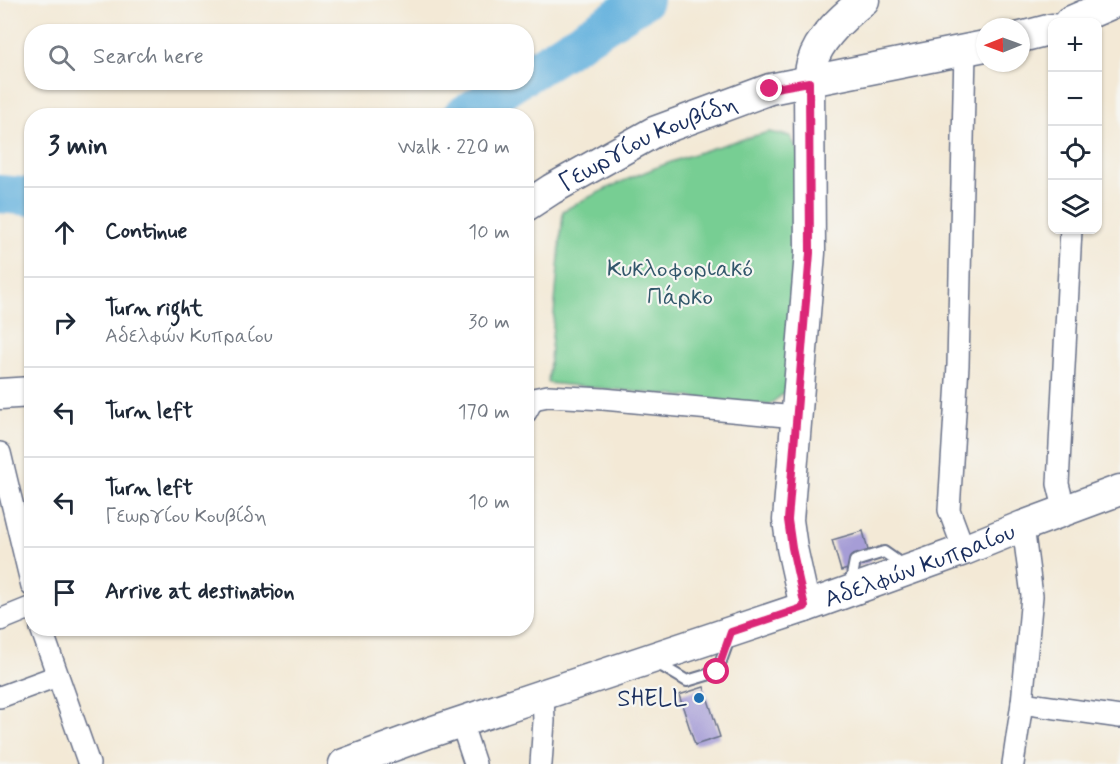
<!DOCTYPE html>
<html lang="en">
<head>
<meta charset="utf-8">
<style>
	body { margin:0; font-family:Mynerve,sans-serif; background:#f2f2f3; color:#1f2937 }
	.controls { position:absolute; right:18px; top:18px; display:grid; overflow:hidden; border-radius:12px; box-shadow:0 2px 4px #0004 }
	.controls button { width:54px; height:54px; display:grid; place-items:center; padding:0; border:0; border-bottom:2px solid #e0e1e3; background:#fff; color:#1f2937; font:30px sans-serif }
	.compass { position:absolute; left:976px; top:18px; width:54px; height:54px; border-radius:50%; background:#fff; box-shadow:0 2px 4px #0004; rotate:269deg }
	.stop { position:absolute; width:18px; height:18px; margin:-14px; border:4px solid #db2777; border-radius:50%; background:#fff }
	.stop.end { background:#db2777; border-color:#fff; box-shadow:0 2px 6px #0008 }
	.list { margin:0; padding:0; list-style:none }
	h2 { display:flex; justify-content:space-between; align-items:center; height:78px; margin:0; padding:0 24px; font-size:26px }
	h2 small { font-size:20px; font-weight:400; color:#747a83 }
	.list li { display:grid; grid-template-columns:39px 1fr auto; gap:18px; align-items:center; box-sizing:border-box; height:90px; padding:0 24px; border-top:2px solid #e0e1e3 }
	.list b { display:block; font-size:22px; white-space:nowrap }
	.list p { margin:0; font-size:20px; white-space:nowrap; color:#747a83 }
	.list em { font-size:20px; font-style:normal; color:#747a83 }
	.icon { flex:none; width:33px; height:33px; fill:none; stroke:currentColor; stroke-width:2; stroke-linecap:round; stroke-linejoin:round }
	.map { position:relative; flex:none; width:1120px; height:764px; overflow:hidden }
	.search { position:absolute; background:#fff; box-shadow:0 2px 4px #0004; left:24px; top:24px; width:510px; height:66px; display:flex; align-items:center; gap:15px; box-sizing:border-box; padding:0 21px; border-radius:24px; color:#747a83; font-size:22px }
	.panel { position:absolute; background:#fff; box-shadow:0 2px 4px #0004; left:24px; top:108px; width:510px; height:528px; border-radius:24px }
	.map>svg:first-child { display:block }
</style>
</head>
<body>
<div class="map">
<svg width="1120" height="764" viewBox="0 0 1120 764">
	<rect width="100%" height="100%" fill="#f6f6f2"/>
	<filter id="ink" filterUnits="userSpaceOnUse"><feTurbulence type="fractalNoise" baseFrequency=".0167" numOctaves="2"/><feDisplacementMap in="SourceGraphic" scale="12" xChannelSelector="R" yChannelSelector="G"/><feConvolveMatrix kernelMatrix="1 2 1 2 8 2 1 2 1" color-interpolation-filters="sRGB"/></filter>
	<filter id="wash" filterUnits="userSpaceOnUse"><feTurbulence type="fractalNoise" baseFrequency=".008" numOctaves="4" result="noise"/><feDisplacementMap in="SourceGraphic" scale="24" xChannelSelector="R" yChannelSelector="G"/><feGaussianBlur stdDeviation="1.35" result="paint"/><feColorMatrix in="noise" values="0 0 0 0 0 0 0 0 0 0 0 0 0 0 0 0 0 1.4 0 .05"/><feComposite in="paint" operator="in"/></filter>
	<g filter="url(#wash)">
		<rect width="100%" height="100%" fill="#f3e9d6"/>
		<path fill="#77ce93" stroke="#497e78" stroke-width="1.5" d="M769 132 790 136 803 159 789 389 769 405 548 383 563 211C627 175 698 150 769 132Z"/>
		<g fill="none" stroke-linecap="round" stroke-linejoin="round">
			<g stroke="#63b1dd" stroke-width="38">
				<polyline points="526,75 644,0"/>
				<polyline points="461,116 515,82"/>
				<polyline points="0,194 32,197"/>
			</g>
		</g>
		<g id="blocks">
			<g fill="#a69dd6">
				<polygon points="863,531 871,562 841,571 832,540"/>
				<polygon points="704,687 720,737 695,745 679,695"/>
			</g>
		</g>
	</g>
	<g filter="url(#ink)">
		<use href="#blocks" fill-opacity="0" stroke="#677088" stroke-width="1.5"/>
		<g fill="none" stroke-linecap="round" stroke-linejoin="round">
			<g stroke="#677088" stroke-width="14">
				<g id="lane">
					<polyline points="850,586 855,561 884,552 904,566"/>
					<polyline points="655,662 687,681 717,672 730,636"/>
				</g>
			</g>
			<g stroke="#677088" stroke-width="24">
				<g id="street">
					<polyline points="526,412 533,399 548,396 603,399 796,417"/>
					<polyline points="0,453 32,586"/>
					<polyline points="1065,512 1058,484 1071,230"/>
					<polyline points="964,550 949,510 958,365 965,51"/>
					<polyline points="0,620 32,607"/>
					<polyline points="41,628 89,764"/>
					<polyline points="0,697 57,676"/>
					<polyline points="1022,703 1120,717"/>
					<polyline points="461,722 475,764"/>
					<polyline points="541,764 544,721 543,694"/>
					<polyline points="1013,764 1022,703 1032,596 1023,526"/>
				</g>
			</g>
			<g stroke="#677088" stroke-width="33">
				<g id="secondary">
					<polyline points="1069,22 1120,0"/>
					<polyline points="1021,37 1052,29"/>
					<path id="s1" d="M526 206 552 189 654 132 770 89 985 46"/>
					<polyline points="0,394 32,392"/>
					<path d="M805 607 792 548 788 520 810 253 809 82C810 76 810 69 812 63 819 38 844 16 864 0"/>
					<path id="s2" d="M344 764 431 732 805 607 964 550 1023 526 1120 490"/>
				</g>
			</g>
			<use href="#lane" stroke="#fff" stroke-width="10"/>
			<use href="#street" stroke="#fff" stroke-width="21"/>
			<use href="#secondary" stroke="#fff" stroke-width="30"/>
		</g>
	</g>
	<g fill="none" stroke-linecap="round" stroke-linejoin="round" filter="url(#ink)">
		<polyline stroke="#db2777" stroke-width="8" points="717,672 731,632 805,607 792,548 788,520 810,253 809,82 770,89"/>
	</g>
	<circle fill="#1f6fb2" stroke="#f6f6f2" stroke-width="2" cx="699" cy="698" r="6"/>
	<g text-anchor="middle" stroke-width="4.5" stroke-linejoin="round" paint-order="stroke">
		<g font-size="24" fill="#1b2f5e" stroke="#f6f6f2">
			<text dy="8" stroke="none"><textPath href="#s1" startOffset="138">Γεωργίου Κουβίδη</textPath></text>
			<text dy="8" stroke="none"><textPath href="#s2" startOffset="609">Αδελφών Κυπραίου</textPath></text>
		</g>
		<g font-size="24" fill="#32576b" stroke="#f6f6f2">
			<text x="680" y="276">Κυκλοφοριακό<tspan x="680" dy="28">Πάρκο</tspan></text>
		</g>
		<g font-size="24" fill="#1b2f5e" stroke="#f6f6f2" text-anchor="end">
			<text x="687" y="706">SHELL</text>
		</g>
	</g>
</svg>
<div class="controls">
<button>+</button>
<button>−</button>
<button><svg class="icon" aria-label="locate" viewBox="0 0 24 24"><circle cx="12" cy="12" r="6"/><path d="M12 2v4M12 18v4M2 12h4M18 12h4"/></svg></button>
<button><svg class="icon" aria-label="layers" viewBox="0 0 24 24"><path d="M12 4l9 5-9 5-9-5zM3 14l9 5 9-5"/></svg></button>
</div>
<svg class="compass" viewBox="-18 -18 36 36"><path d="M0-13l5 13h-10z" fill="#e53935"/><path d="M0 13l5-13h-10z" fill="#747a83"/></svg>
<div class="stop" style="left:717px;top:672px"></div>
<div class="stop end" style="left:770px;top:89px"></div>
<div class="search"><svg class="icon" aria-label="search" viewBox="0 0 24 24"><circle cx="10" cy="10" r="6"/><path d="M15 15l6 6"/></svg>Search here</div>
<section class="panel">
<h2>3 min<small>Walk · 220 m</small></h2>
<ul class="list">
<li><svg class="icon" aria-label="ahead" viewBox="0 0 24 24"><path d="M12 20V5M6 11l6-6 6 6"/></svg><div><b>Continue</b></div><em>10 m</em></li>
<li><svg class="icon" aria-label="right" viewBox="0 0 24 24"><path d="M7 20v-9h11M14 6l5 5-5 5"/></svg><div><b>Turn right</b><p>Αδελφών Κυπραίου</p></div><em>30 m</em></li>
<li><svg class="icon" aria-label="left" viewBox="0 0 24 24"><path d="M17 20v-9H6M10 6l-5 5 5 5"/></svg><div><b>Turn left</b></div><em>170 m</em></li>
<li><svg class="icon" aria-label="left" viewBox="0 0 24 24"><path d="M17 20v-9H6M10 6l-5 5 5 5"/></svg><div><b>Turn left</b><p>Γεωργίου Κουβίδη</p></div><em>10 m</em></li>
<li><svg class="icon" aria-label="arrive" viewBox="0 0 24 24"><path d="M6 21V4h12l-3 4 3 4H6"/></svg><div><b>Arrive at destination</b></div></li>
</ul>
</section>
</div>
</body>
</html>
